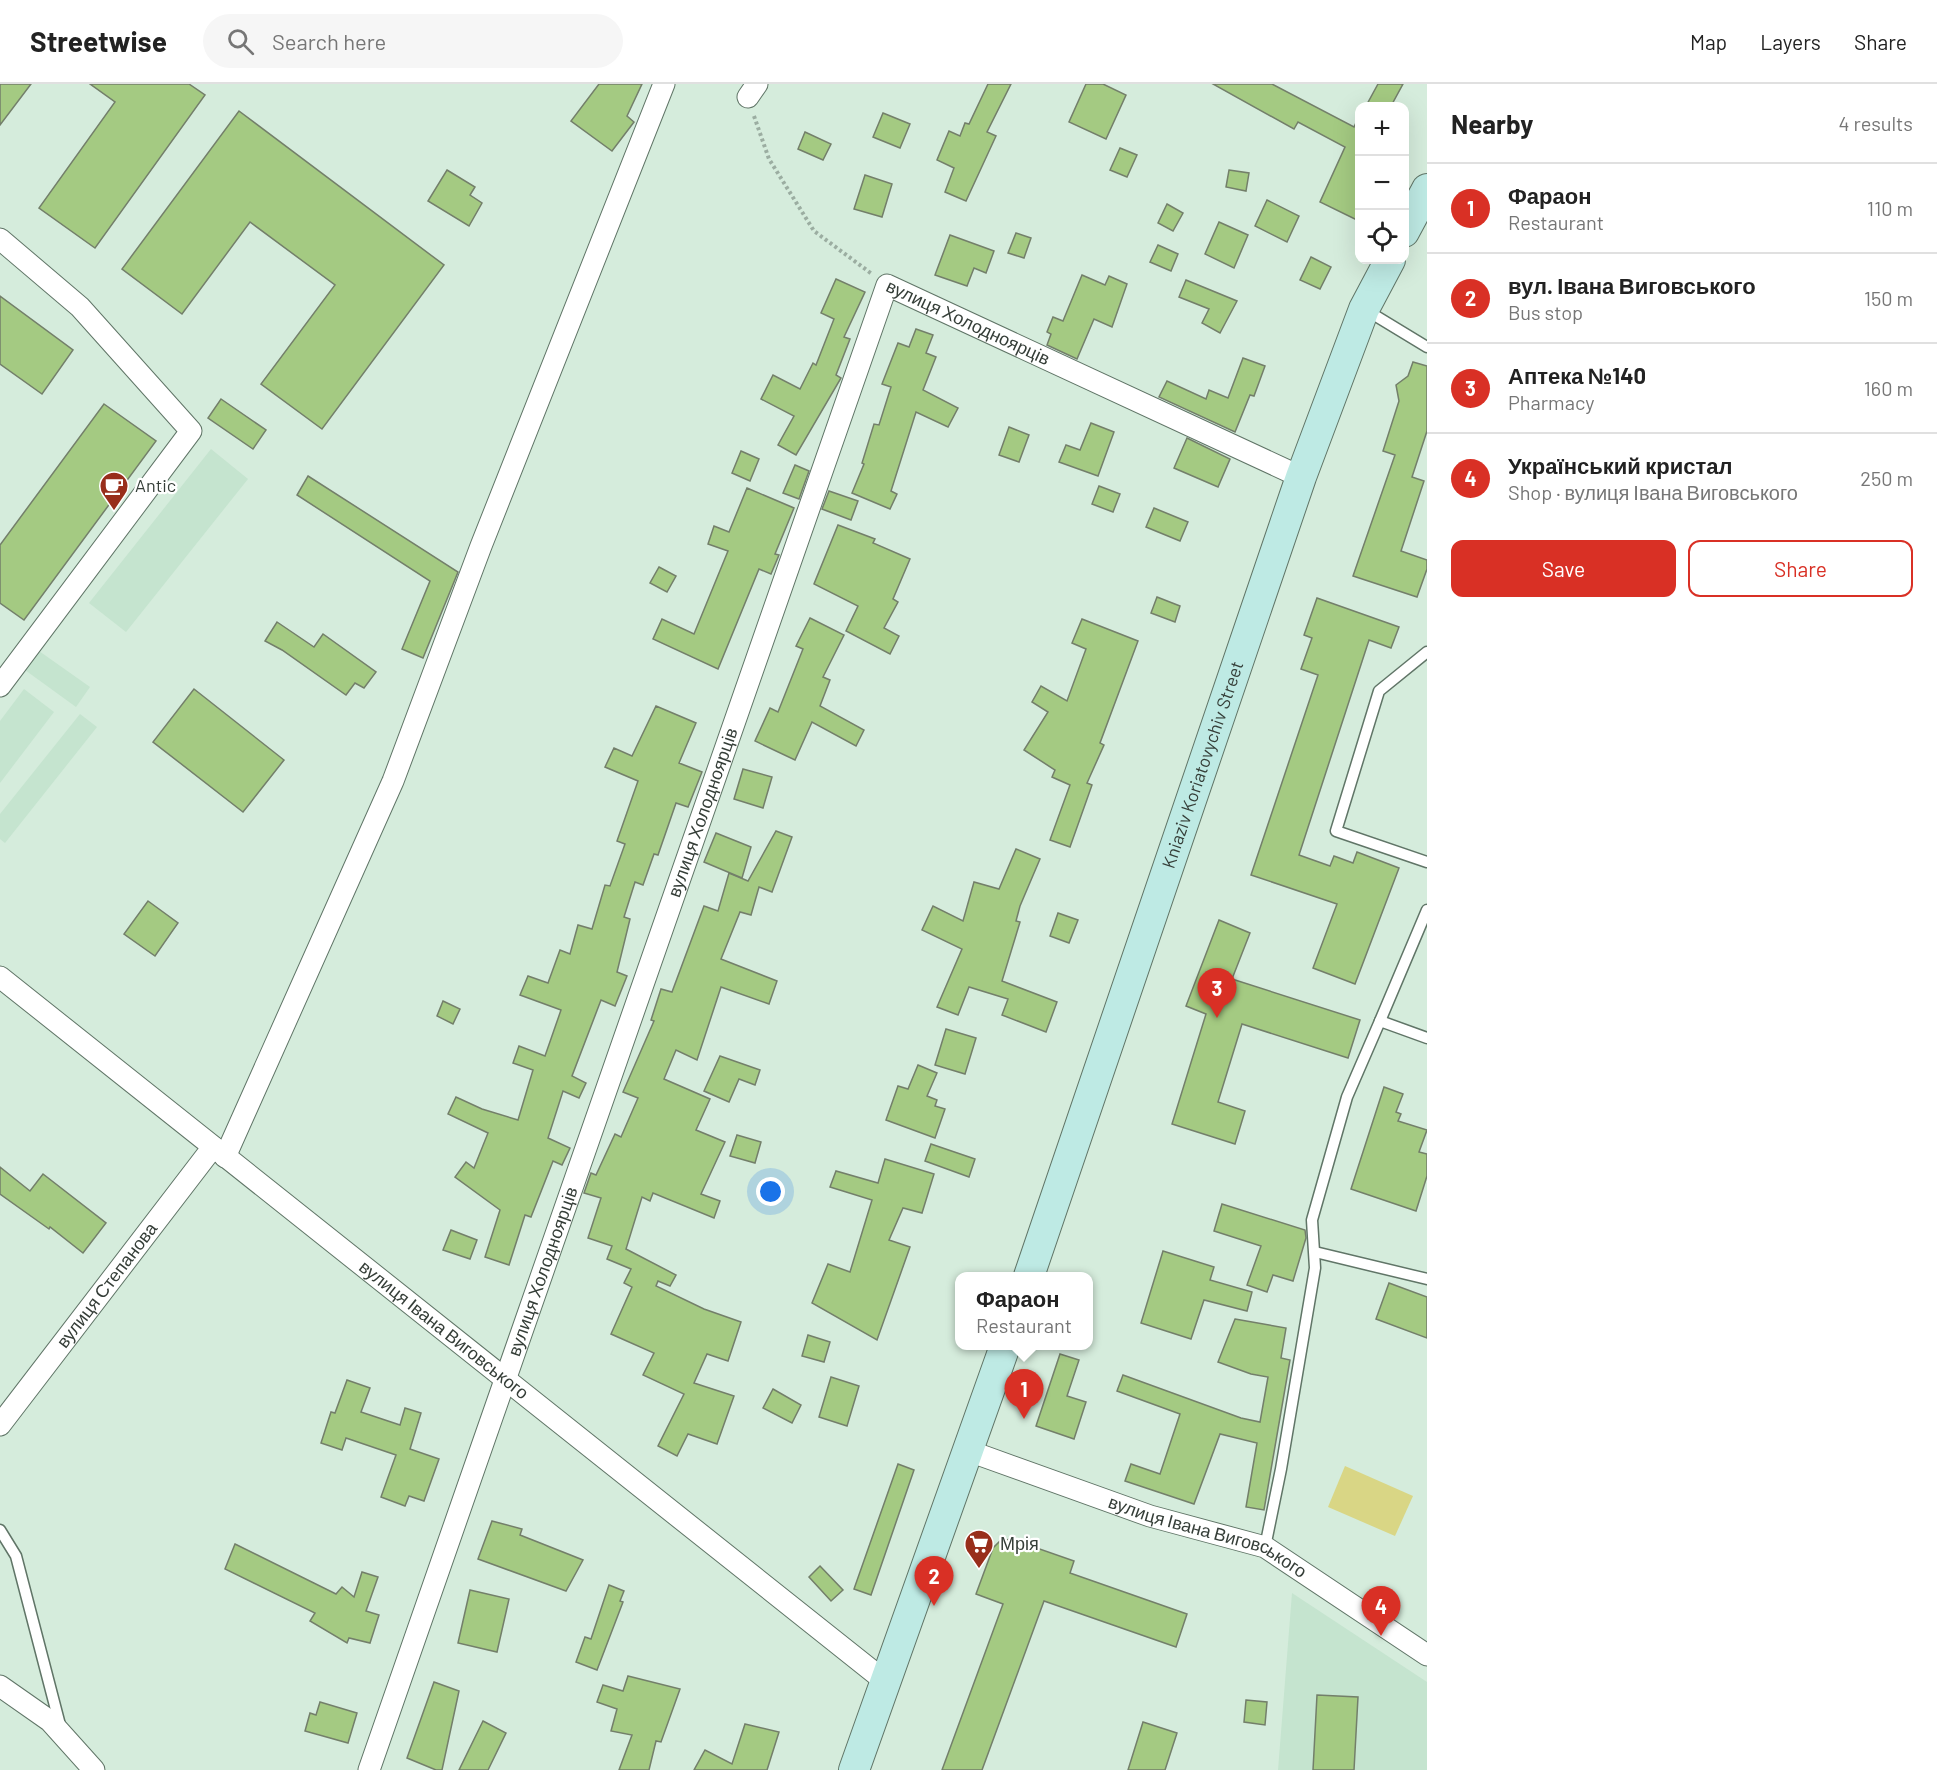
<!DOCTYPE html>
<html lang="en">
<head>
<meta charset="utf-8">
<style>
	body { margin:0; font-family:Barlow,sans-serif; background:#f6f6f6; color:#222 }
	.controls { position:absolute; right:18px; top:18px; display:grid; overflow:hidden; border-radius:12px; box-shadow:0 6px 24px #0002 }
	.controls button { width:54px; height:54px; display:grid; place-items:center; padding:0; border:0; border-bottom:2px solid #e0e0e0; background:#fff; color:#222; font:30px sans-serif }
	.you { position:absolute; left:771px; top:1108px; width:21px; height:21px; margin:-15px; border:4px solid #fff; border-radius:50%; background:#1a73e8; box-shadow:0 0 0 9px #1a73e833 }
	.badge { display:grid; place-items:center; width:39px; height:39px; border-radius:50%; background:#d93025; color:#fff; font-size:20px; font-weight:700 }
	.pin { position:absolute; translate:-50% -50px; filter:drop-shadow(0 2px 3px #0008) }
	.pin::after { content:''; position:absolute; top:32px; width:21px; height:18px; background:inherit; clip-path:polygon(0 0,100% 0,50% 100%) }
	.popup { position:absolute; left:955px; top:1188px; width:138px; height:78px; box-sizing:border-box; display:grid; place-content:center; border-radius:12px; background:#fff; filter:drop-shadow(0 2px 4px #0005); font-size:20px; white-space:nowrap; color:#767676 }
	.popup b { font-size:22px; color:#222 }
	.popup::after { content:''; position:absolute; left:50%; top:100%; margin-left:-12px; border:12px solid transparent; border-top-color:#fff }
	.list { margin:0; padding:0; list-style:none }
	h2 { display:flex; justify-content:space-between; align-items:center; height:78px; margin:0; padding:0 24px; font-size:26px }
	h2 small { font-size:20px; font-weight:400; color:#767676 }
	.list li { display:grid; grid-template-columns:39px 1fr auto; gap:18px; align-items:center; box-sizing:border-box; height:90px; padding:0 24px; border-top:2px solid #e0e0e0 }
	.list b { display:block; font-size:22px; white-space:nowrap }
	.list p { margin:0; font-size:20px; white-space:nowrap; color:#767676 }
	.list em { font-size:20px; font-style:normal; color:#767676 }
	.actions { display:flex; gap:12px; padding:18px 24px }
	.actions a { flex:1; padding:14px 0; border:2px solid #d93025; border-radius:12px; text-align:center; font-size:21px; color:#d93025 }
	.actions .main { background:#d93025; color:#fff }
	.icon { flex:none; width:33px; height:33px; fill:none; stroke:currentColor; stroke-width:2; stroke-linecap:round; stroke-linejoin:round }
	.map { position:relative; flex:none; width:1427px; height:1686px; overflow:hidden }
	header { display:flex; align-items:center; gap:36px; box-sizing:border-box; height:84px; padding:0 30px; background:#fff; border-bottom:2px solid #e0e0e0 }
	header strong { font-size:28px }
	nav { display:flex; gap:33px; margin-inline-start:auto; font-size:21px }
	.search { width:420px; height:54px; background:#f6f6f6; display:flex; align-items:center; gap:15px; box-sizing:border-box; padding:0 21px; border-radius:33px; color:#767676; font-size:22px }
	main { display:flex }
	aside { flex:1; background:#fff }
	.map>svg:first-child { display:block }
</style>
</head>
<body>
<header>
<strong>Streetwise</strong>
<div class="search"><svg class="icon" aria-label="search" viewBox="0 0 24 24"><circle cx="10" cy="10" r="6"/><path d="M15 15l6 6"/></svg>Search here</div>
<nav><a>Map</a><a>Layers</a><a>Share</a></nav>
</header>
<main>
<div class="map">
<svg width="1427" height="1686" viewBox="0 0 1427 1686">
	<rect width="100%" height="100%" fill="#d5ecdc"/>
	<g fill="#c5e4cf">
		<polygon points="211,365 248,395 126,548 89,519"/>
		<polygon points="39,567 90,603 76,623 25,586"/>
		<polygon points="24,605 54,628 0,699 0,637"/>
		<polygon points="80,630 97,643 5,759 0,755 0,730"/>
		<polygon points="1292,1509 1427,1598 1427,1686 1278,1686"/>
	</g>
	<polygon fill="#d9d685" points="1345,1382 1413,1412 1395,1452 1328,1423"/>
	<g fill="#a4ca82" stroke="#737f6a" stroke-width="1.5">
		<polygon points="0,0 31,0 0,41"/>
		<polygon points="90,0 189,0 205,11 95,164 39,124 115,18"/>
		<polygon points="599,0 642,0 627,32 634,38 612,67 571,37"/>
		<polygon points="988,0 1011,0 987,48 996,52 966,117 945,108 954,84 937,76 949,47 960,52 965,39 969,40"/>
		<polygon points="1086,0 1103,0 1126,11 1106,55 1069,38"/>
		<polygon points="1213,0 1272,0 1354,43 1359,32 1359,137 1320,118 1345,63 1298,38 1294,45"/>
		<polygon points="1378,0 1403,0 1391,22 1366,22"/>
		<polygon points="239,27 444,181 322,345 261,300 335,201 250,138 182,230 122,185"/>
		<polygon points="883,29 910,40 900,64 873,53"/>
		<polygon points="805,48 831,60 823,76 798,65"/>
		<polygon points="1120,64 1137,71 1127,93 1110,86"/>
		<polygon points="447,86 475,103 470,111 482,119 469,142 428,117"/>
		<polygon points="1229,86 1249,89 1246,107 1226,103"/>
		<polygon points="865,91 892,100 882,133 854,125"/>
		<polygon points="1267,116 1299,132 1287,158 1255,142"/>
		<polygon points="1167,120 1183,129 1173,147 1158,139"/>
		<polygon points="1219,138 1248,151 1234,184 1205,170"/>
		<polygon points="1016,149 1031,154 1024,174 1008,169"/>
		<polygon points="950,151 994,167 986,189 974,184 967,202 935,191"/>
		<polygon points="1158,161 1178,170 1171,187 1150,178"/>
		<polygon points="1311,173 1331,183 1320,205 1300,196"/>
		<polygon points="1082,191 1105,201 1109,192 1127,200 1112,243 1094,235 1077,275 1047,261 1051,250 1047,248 1053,233 1063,237"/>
		<polygon points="836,195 865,208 844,253 850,255 836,291 841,294 796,371 778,361 794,332 761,315 773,291 800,305 813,279 816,281 834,235 821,229"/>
		<polygon points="1186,196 1237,217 1220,249 1202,239 1209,225 1179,213"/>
		<polygon points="0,212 73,266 42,310 0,280"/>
		<polygon points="916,245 933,251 926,269 936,273 923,306 958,324 948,343 916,328 891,407 897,410 890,425 852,409 864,380 862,379 874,340 879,341 891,303 882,300 898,259 909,263"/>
		<polygon points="1243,274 1265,282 1254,312 1250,311 1235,348 1159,313 1167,297 1206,315 1209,306 1228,314"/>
		<polygon points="1413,278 1427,282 1427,347 1412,393 1424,397 1401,467 1427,476 1427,485 1417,513 1353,492 1395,371 1383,367 1399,317 1396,301 1408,292"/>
		<polygon points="221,315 266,346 253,365 208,334"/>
		<polygon points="104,320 156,357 24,536 0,519 0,461"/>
		<polygon points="1091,339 1114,348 1098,392 1059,378 1066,361 1080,366"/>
		<polygon points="1009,343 1029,351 1019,378 999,371"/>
		<polygon points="1187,354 1230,375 1218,403 1174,384"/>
		<polygon points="741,367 759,375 750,397 732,389"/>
		<polygon points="795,381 809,387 799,415 783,409"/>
		<polygon points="308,392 458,488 423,574 402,565 430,497 297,411"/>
		<polygon points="1099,402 1120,410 1113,428 1092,420"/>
		<polygon points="747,404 794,424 775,470 779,471 771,490 759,485 718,585 653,555 662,535 694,550 728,467 708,460 714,442 729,448"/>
		<polygon points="829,407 858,417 851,436 822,425"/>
		<polygon points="1154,424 1188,438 1180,457 1146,443"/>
		<polygon points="838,441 875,455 873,459 910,475 893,515 898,518 884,544 899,552 890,570 846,547 858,522 814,500"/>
		<polygon points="659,483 676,492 667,508 650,499"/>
		<polygon points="1157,513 1180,522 1175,538 1151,529"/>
		<polygon points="1317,514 1399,543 1391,564 1369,556 1299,771 1330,782 1334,772 1353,779 1357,768 1399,784 1355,900 1313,884 1337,820 1251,791 1318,591 1301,585 1312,554 1304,551"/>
		<polygon points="810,534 844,551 823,593 830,596 820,622 864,646 856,662 812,638 795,676 755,657 770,624 778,628 803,565 796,562"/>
		<polygon points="1082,535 1138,557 1100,659 1104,661 1087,699 1092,701 1070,763 1050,756 1070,701 1052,693 1055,686 1024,666 1048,628 1032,618 1041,602 1067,617 1086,565 1072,559"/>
		<polygon points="277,538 314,563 323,550 376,588 364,604 355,599 346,611 282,566 265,557"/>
		<polygon points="194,605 284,676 243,728 153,658"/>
		<polygon points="656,622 696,639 679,679 702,688 688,723 676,719 658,771 654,770 643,801 635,798 624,833 630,835 617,888 627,892 615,922 601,916 572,992 586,999 579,1014 563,1007 548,1054 570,1064 562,1081 553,1077 531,1133 525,1131 509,1181 485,1173 500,1126 455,1093 466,1078 474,1084 488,1049 448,1030 456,1013 482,1025 518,1036 533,986 513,979 519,962 545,972 561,926 520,911 528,892 548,899 560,866 570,870 578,841 592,845 605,801 610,802 625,760 617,757 638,697 605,683 614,664 632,672"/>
		<polygon points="743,685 772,693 763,724 734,715"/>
		<polygon points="776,747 792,753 772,808 759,803 751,831 740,828 721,875 777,897 769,920 721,903 697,976 676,966 664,995 710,1015 696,1046 725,1058 701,1110 720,1117 714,1134 653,1109 650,1117 642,1113 626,1165 676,1191 670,1202 658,1197 656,1202 704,1225 741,1238 728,1277 707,1270 694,1299 734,1312 717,1360 688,1350 677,1372 658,1362 684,1310 643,1291 654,1269 611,1250 632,1203 624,1199 631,1185 607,1175 612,1162 588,1154 601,1114 584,1109 591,1089 596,1091 615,1050 621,1053 638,1014 623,1008 654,937 651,936 661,905 672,908 704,822 718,827 729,789 748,797"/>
		<polygon points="716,749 751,763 742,794 704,778"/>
		<polygon points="1016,765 1040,775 1020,822 1016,837 1020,838 1002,897 1057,918 1046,948 1002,931 1008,915 969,903 958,931 937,923 962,865 922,846 933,822 963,837 974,798 999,805"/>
		<polygon points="148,817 178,839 155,872 124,850"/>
		<polygon points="1058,829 1078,836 1069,859 1050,852"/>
		<polygon points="1219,836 1250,849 1232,895 1360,936 1348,974 1242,940 1218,1018 1245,1027 1235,1060 1172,1040 1206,930 1186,922"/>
		<polygon points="443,917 460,925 453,940 437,932"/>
		<polygon points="946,945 976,954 965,990 935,981"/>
		<polygon points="720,972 760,986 755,1001 739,995 729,1018 704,1007"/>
		<polygon points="918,981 937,989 927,1012 937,1016 935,1022 945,1025 935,1054 886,1036 898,1002 908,1005"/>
		<polygon points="1384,1003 1403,1010 1396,1028 1401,1030 1398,1037 1427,1046 1419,1068 1427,1070 1427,1092 1416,1127 1351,1105"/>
		<polygon points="737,1051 761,1058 755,1079 730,1072"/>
		<polygon points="931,1060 975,1075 969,1093 925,1077"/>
		<polygon points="885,1075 934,1090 922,1129 903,1124 889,1156 910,1163 877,1256 812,1219 828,1180 850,1188 872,1116 830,1103 836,1087 878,1099"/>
		<polygon points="0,1083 30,1107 43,1090 106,1139 83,1169 50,1143 49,1145 0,1110"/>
		<polygon points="1222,1120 1305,1146 1306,1154 1293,1197 1273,1191 1267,1208 1247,1201 1261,1162 1214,1147"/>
		<polygon points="451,1146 477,1156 470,1175 443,1166"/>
		<polygon points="1163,1167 1214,1183 1210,1196 1252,1208 1247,1227 1204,1216 1191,1255 1141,1239"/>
		<polygon points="1389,1199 1427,1213 1427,1254 1376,1235"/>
		<polygon points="1235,1235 1286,1244 1281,1274 1290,1276 1264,1426 1246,1423 1257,1359 1220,1350 1194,1420 1125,1397 1131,1380 1160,1390 1180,1330 1117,1307 1123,1291 1241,1334 1260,1338 1268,1293 1251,1290 1218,1278"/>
		<polygon points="808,1251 830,1258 824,1278 802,1272"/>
		<polygon points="1060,1270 1079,1276 1067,1312 1086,1318 1074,1355 1036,1342"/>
		<polygon points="831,1293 859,1302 847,1342 819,1333"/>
		<polygon points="347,1296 370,1304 361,1328 400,1341 405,1324 421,1329 410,1365 439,1375 424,1417 409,1412 405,1422 381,1413 396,1371 346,1354 342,1366 321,1359 331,1328 335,1329"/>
		<polygon points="773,1305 801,1321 792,1339 763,1324"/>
		<polygon points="898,1380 914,1386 871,1511 854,1505"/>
		<polygon points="492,1437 522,1445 520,1451 583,1476 566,1507 478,1475"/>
		<polygon points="1011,1455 1074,1477 1070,1489 1187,1530 1176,1563 1044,1517 982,1686 942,1686 1003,1520 976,1510 993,1464 1000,1457"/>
		<polygon points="235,1460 336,1510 342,1503 354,1513 362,1488 378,1493 366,1527 379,1531 370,1559 349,1554 347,1559 310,1537 315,1529 225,1485"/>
		<polygon points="820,1482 843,1506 831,1517 809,1493"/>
		<polygon points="609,1501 624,1507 620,1517 623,1518 597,1586 576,1578 585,1553 591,1555"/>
		<polygon points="470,1506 509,1515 497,1568 458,1559"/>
		<polygon points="628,1592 680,1605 661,1658 656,1657 649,1686 619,1686 632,1651 611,1647 617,1625 597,1618 603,1601 623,1607"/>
		<polygon points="434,1598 459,1607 442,1686 436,1686 407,1674"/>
		<polygon points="1317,1611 1358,1613 1354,1686 1313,1686"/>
		<polygon points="1246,1616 1267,1618 1265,1641 1244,1638"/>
		<polygon points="320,1618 357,1629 348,1659 305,1647 310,1629 316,1631"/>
		<polygon points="483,1637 506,1649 488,1686 459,1686"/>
		<polygon points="1143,1638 1177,1649 1165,1686 1128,1686"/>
		<polygon points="745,1640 779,1648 767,1686 694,1686 705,1666 732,1680"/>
	</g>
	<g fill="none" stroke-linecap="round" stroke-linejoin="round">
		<g stroke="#607567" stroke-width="13">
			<g id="service">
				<polyline points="1366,226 1427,263"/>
				<polyline points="1427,568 1379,607 1336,747 1427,778"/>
				<polyline points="1380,937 1427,826"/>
				<polyline points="1315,1168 1427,1195"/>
				<polyline points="0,1446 16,1472 60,1641"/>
				<polyline points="1265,1463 1281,1385 1315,1184 1312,1136 1347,1013 1380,937 1427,954"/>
			</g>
		</g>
		<g stroke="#607567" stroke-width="23">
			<g id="minor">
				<polyline points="748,13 757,0"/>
				<polyline points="0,155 80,223 191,347 0,602"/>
				<path id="s1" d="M0 893 886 1598"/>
				<polyline points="225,1073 393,697 481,462 664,0"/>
				<path id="s2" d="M0 1341 213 1063"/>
				<path id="s3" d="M969 1367 1150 1432 1265 1463 1427 1571"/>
				<polyline points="0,1602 50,1637 94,1686"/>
				<path id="s4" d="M369 1686 887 201 1301 393"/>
			</g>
		</g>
		<g stroke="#607567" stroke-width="32">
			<g id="secondary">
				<polyline points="1404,148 1427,105"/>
				<path id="s5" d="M1029 1192 1301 393 1364 225 1390 176"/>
				<polyline points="854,1686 1005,1262"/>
			</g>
		</g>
		<polyline stroke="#9bada1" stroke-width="4" stroke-dasharray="3 3" stroke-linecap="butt" points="754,32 769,75 814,147 872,190"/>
		<use href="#service" stroke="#fff" stroke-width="10"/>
		<use href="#minor" stroke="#fff" stroke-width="21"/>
		<use href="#secondary" stroke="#beeae4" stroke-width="30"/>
	</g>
	<defs>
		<g id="cafe-pin" transform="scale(1.5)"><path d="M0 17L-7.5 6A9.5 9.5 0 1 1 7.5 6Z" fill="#982e1b" stroke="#fff"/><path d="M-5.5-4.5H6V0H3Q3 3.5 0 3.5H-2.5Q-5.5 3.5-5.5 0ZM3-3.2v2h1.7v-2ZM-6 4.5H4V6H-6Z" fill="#fff"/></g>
		<g id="supermarket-pin" transform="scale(1.5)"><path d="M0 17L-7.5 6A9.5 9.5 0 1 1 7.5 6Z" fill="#982e1b" stroke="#fff"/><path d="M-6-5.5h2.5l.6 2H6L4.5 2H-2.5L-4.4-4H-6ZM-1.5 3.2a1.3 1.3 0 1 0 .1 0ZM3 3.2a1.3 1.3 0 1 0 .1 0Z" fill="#fff"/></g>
	</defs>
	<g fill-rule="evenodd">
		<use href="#cafe-pin" x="114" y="402"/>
		<use href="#supermarket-pin" x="979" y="1460"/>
	</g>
	<g text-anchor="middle" stroke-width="4.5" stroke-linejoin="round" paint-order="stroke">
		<g font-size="18" fill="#353e38" stroke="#fff">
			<text dy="6" stroke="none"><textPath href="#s4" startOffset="1662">вулиця Холодноярців</textPath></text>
			<text dy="6" stroke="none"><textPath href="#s5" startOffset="540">Kniaziv Koriatovychiv Street</textPath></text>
			<text dy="6" stroke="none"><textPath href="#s4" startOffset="1014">вулиця Холодноярців</textPath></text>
			<text dy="6" stroke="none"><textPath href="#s4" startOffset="528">вулиця Холодноярців</textPath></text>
			<text dy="6" stroke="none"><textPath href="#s2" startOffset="176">вулиця Степанова</textPath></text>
			<text dy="6" stroke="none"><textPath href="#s1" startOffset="567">вулиця Івана Виговського</textPath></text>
			<text dy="6" stroke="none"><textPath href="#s3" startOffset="254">вулиця Івана Виговського</textPath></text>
		</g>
		<g font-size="18" fill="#353e38" stroke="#fff" text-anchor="start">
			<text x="135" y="408">Antic</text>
			<text x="1000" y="1466">Мрія</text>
		</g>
	</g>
</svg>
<div class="controls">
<button>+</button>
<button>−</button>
<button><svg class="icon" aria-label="locate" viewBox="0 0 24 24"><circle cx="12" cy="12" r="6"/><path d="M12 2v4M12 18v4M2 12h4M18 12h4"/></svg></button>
</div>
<div class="you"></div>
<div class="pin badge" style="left:1024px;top:1335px">1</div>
<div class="popup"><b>Фараон</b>Restaurant</div>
<div class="pin badge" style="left:934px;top:1522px">2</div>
<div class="pin badge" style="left:1217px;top:934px">3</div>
<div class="pin badge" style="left:1381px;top:1552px">4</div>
</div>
<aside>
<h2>Nearby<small>4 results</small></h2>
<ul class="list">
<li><span class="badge">1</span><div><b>Фараон</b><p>Restaurant</p></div><em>110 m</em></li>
<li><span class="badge">2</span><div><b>вул. Івана Виговського</b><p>Bus stop</p></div><em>150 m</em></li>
<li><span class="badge">3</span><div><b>Аптека №140</b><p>Pharmacy</p></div><em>160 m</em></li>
<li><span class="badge">4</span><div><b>Український кристал</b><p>Shop · вулиця Івана Виговського</p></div><em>250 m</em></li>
</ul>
<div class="actions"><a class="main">Save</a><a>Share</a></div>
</aside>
</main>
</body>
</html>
